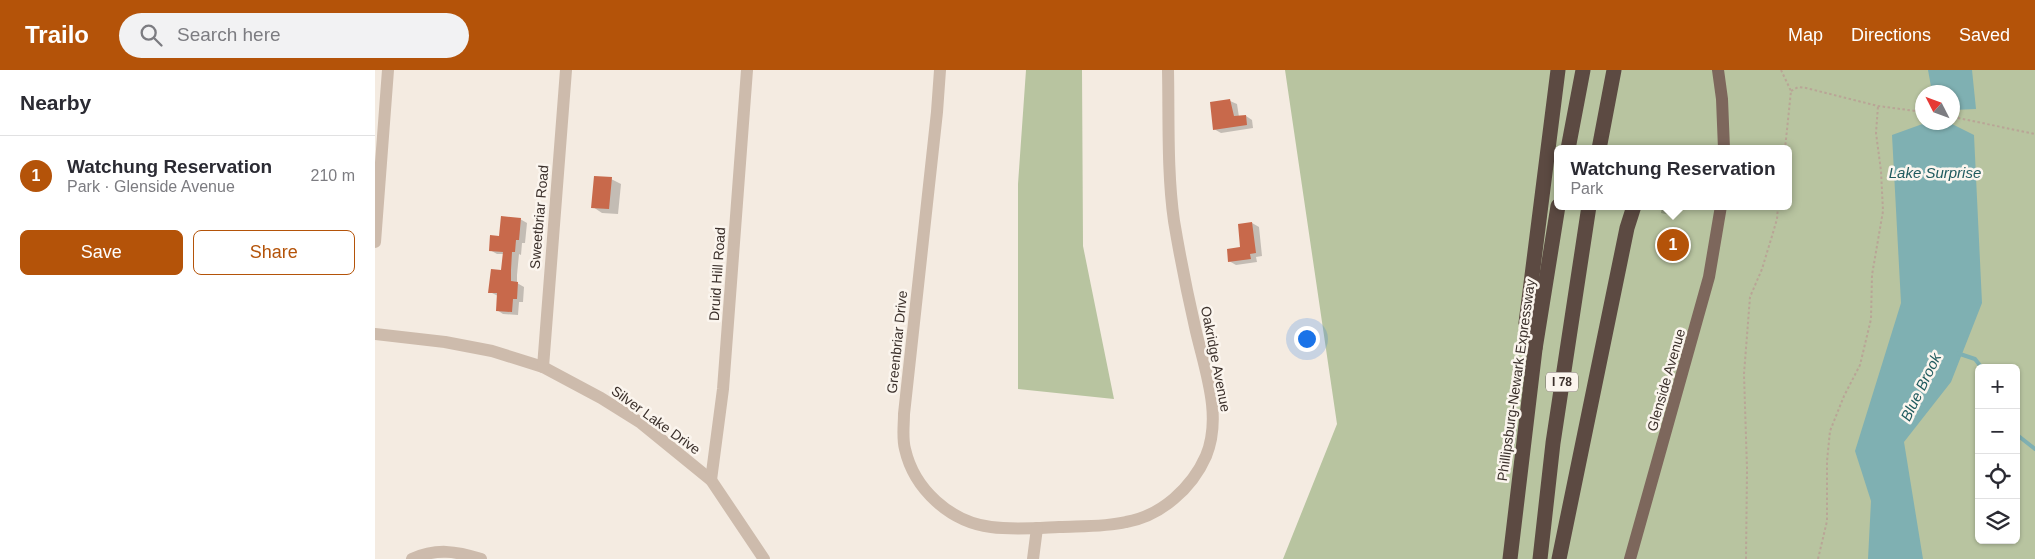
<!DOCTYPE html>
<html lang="en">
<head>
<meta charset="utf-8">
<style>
	body { margin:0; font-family:Arial,sans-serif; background:#f2f2f3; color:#2b2b33 }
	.controls { position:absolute; right:15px; bottom:15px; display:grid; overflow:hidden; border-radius:8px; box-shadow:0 1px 4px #0004 }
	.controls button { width:45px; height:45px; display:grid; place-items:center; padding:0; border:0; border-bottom:1px solid #e1e1e2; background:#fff; color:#2b2b33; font:25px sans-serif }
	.compass { position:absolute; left:1540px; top:15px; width:45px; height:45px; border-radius:50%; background:#fff; box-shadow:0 1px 4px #0004; rotate:312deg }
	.you { position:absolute; left:931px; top:268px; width:18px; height:18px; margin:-12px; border:4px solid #fff; border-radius:50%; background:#1a73e8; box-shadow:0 0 0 8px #1a73e833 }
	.badge { display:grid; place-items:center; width:32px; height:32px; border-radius:50%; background:#b45309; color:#fff; font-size:16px; font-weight:700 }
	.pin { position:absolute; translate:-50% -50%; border:2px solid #fff; box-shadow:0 1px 5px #0006 }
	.popup { position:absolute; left:1179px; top:75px; width:238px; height:65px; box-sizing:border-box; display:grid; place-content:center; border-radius:8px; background:#fff; filter:drop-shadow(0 1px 4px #0005); font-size:16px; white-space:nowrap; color:#7c7c81 }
	.popup b { font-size:19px; color:#2b2b33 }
	.popup::after { content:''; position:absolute; left:50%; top:100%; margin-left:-10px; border:10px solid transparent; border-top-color:#fff }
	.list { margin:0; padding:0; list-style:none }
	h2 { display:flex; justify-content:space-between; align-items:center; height:65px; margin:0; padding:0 20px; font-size:21px }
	h2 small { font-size:16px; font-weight:400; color:#7c7c81 }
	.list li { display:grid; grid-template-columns:32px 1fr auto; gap:15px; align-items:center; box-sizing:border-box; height:80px; padding:0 20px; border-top:1px solid #e1e1e2 }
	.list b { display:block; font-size:19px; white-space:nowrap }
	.list p { margin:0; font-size:16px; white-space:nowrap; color:#7c7c81 }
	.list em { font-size:16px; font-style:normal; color:#7c7c81 }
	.actions { display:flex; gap:10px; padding:15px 20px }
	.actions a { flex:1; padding:11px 0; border:1px solid #b45309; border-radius:8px; text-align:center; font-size:18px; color:#b45309 }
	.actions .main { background:#b45309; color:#fff }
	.icon { flex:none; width:28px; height:28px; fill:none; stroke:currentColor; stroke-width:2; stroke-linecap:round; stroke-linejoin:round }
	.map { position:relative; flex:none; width:1660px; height:489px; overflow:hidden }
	header { display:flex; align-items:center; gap:30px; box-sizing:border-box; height:70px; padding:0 25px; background:#b45309; color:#fff }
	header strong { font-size:24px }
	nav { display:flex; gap:28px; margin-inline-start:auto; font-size:18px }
	.search { width:350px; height:45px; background:#f2f2f3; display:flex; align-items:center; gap:12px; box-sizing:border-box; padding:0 18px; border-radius:28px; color:#7c7c81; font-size:19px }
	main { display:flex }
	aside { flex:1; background:#fff }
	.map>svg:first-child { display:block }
</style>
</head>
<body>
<header>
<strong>Trailo</strong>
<div class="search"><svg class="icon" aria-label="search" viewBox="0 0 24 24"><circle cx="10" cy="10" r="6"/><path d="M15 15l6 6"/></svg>Search here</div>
<nav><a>Map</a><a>Directions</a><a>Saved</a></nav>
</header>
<main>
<aside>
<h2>Nearby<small></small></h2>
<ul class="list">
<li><span class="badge">1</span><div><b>Watchung Reservation</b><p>Park · Glenside Avenue</p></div><em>210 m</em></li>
</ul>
<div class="actions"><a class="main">Save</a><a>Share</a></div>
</aside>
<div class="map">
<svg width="1660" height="489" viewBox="0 0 1660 489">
	<rect width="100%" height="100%" fill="#f4ebe1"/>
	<g fill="#b8c4a0" fill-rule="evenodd">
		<polygon points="651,0 707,0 708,176 739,329 643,319 643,114"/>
		<path d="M910 0H1660V489H908L962 354ZM1548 22H1578V52H1548ZM1183 79H1413V136H1183ZM1604 298H1641V470H1604Z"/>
	</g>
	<g fill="#7fb0b2">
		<polygon points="1553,0 1597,0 1601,39 1578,40 1578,22 1557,22"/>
		<polygon points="1553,52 1575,53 1599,65 1607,233 1576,312 1529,372 1548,489 1493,489 1496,431 1480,381 1526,233 1517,65"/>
	</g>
	<g fill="#0003">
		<polygon points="855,31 862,34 864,47 871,46 877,50 878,58 846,63 839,59"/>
		<polygon points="236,109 246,114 243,144 227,143 218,137"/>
		<polygon points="1287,136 1300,136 1299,146 1286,143"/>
		<polygon points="145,149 152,153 150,173 147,173 146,185 144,184 142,205 142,213 149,217 148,232 144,232 143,245 128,244 122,240 123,226 115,222 127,201 129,184 122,184 115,180 125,167"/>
		<polygon points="877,153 884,157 887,186 881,187 882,192 861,195 854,191 867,178"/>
	</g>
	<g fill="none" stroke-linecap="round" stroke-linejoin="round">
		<g stroke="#7fb0b2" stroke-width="4">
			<polyline points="1582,283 1600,289 1607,298"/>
			<polyline points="1641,364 1660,379"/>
		</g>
	</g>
	<g fill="#c8694b">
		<polygon points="855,29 859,46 871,45 872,55 838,60 835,32"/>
		<polygon points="219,106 237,107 234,139 216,138"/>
		<polygon points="126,146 146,148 144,170 141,170 140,182 137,182 136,200 136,211 143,212 142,229 138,229 137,242 121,241 122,223 113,223 116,199 126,200 128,182 114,181 115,165 124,166"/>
		<polygon points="877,152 881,183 875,184 876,189 853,192 852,179 865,177 863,154"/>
	</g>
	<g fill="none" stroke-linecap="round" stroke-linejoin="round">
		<g stroke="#b9a596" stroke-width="2" stroke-dasharray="2.5 2.5" stroke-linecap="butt">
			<polyline points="1406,0 1416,21 1410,79"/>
			<polyline points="1416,21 1423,17 1431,18 1503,36 1548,42"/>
			<polyline points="1578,47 1660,64"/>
			<polyline points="1371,489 1372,399 1369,304 1375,227 1387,199 1397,166 1402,149 1403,136"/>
			<polyline points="1443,489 1452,451 1452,391 1455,361 1469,326 1485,295 1496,249 1497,205 1508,141 1506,101 1501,63 1503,36"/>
		</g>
		<g stroke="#cdbbac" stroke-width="12">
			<path d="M565 0 562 42 529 344C529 355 527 368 530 379 539 419 575 452 616 457 638 460 662 458 684 457 706 456 730 457 751 452 786 446 817 418 831 386 848 345 829 298 820 257 812 222 805 187 799 151 792 102 794 50 793 0"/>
			<polyline points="0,172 13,0"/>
			<polyline points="0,264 70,272 117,281 168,297 226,328 266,353 336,410 389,489"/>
			<polyline points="168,297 191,0"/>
			<polyline points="336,410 348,319 372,0"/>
			<path d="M37 489C61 478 81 481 106 489"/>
			<polyline points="658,489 662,458"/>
		</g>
		<g stroke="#7d675c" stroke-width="12">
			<polyline points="1343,0 1347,29 1349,79"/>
			<polyline points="1255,489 1334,207 1346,136"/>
		</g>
		<g stroke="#5c4a42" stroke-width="15">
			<polyline points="1193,79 1208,0"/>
			<polyline points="1224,79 1239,0"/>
			<polyline points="1160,278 1151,253 1183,0"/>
			<polyline points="1135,489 1160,279 1183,136"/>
			<polyline points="1165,489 1178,373 1214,136"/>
			<polyline points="1184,489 1252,158 1259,136"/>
		</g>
	</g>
	<g text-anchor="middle" stroke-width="5" stroke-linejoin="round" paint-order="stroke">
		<rect fill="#fbf5ee" stroke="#756b66" stroke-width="1" x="1171" y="302.5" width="32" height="19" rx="4"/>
		<g font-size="12" font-weight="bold" fill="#3b302b">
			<text x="1187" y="316">I 78</text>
		</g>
		<g font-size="14" fill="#3b302b" stroke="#fbf5ee">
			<text transform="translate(164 147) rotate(-85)" y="5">Sweetbriar Road</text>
			<text transform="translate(342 204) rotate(-86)" y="5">Druid Hill Road</text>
			<text transform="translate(522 272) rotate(-84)" y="5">Greenbriar Drive</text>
			<text transform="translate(841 289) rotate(79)" y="5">Oakridge Avenue</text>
			<text transform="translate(1141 310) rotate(-82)" y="5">Phillipsburg-Newark Expressway</text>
			<text transform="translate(1291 310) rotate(-74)" y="5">Glenside Avenue</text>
			<text transform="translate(281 350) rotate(36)" y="5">Silver Lake Drive</text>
		</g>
		<g font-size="15" font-style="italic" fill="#1f5a5e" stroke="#fbf5ee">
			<text x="1560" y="108">Lake Surprise</text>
			<text transform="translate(1546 317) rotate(-64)" y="5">Blue Brook</text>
		</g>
	</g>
</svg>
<div class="controls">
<button>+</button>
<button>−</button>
<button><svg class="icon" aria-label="locate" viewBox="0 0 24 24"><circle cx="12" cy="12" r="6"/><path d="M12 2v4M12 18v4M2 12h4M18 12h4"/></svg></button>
<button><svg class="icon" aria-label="layers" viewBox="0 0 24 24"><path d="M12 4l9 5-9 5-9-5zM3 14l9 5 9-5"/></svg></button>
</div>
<svg class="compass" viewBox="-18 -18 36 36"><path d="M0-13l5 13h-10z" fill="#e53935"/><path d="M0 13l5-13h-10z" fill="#7c7c81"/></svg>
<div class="you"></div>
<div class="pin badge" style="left:1298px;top:175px">1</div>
<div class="popup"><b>Watchung Reservation</b>Park</div>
</div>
</main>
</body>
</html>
